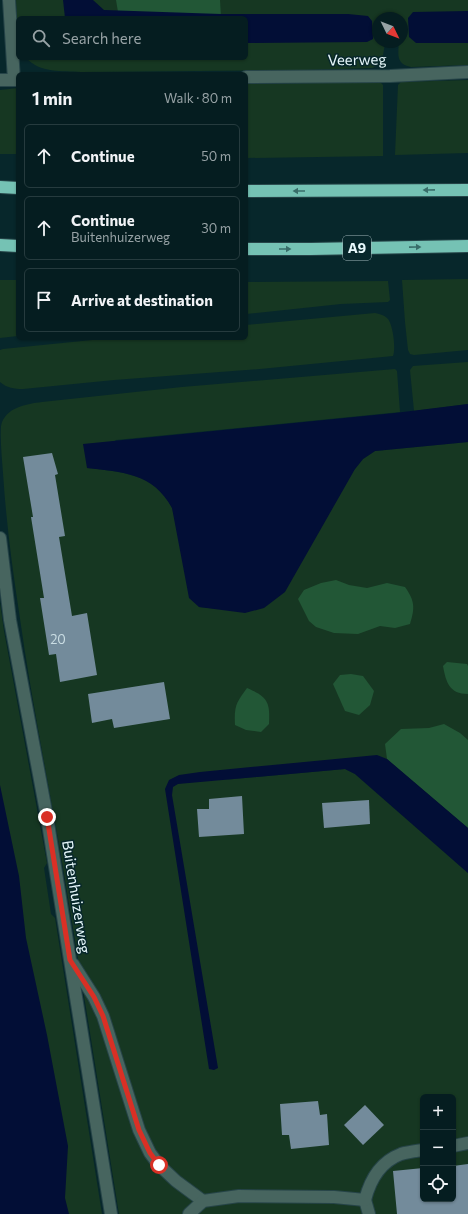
<!DOCTYPE html>
<html lang="en">
<head>
<meta charset="utf-8">
<style>
	body { margin:0; font-family:Commissioner,sans-serif; background:#132a2d; color:#f1f3f6 }
	.controls { position:absolute; right:12px; bottom:12px; display:grid; overflow:hidden; border-radius:6px; box-shadow:0 1px 3px #0004 }
	.controls button { width:36px; height:36px; display:grid; place-items:center; padding:0; border:0; border-bottom:1px solid #263b3e; background:#051d20; color:#f1f3f6; font:20px sans-serif }
	.compass { position:absolute; left:372px; top:12px; width:36px; height:36px; border-radius:50%; background:#051d20; box-shadow:0 1px 3px #0004; rotate:133deg }
	.stop { position:absolute; width:12px; height:12px; margin:-9px; border:3px solid #d93025; border-radius:50%; background:#fff }
	.stop.end { background:#d93025; border-color:#fff; box-shadow:0 1px 4px #0008 }
	.list { margin:0; padding:0; list-style:none }
	h2 { display:flex; justify-content:space-between; align-items:center; height:52px; margin:0; padding:0 16px; font-size:17px }
	h2 small { font-size:13px; font-weight:400; color:#97a2a5 }
	.list li { display:grid; grid-template-columns:26px 1fr auto; gap:12px; align-items:center; box-sizing:border-box; height:64px; margin:0 8px 8px; padding:0 8px; border:1px solid #263b3e; border-radius:6px }
	.list b { display:block; font-size:15px; white-space:nowrap }
	.list p { margin:0; font-size:13px; white-space:nowrap; color:#97a2a5 }
	.list em { font-size:13px; font-style:normal; color:#97a2a5 }
	.icon { flex:none; width:22px; height:22px; fill:none; stroke:currentColor; stroke-width:2; stroke-linecap:round; stroke-linejoin:round }
	.map { position:relative; flex:none; width:468px; height:1214px; overflow:hidden }
	.search { position:absolute; background:#051d20; box-shadow:0 1px 3px #0004; left:16px; top:16px; width:232px; height:44px; display:flex; align-items:center; gap:10px; box-sizing:border-box; padding:0 14px; border-radius:6px; color:#97a2a5; font-size:15px }
	.panel { position:absolute; background:#051d20; box-shadow:0 1px 3px #0004; left:16px; top:72px; width:232px; height:268px; border-radius:6px }
	.map>svg:first-child { display:block }
</style>
</head>
<body>
<div class="map">
<svg width="468" height="1214" viewBox="0 0 468 1214">
	<rect width="100%" height="100%" fill="#07272b"/>
	<g fill="#163722" fill-rule="evenodd">
		<path d="M16 0H468V65L411 67C396 64 398 55 399 42H402V18H378V42H385V43C383 53 384 64 372 68L305 70 81 72C62 71 40 73 26 58H246V18H18V37Z"/>
		<polygon points="468,80 468,153 395,155 398,85 401,82"/>
		<polygon points="380,82 383,85 383,156 246,158 246,84"/>
		<polygon points="18,88 18,154 0,154 0,90"/>
		<polygon points="468,279 468,350 414,355 410,354 408,350 405,322 402,280"/>
		<polygon points="0,280 18,280 18,336 0,338"/>
		<polygon points="388,281 390,300 388,302 341,304 246,314 246,282"/>
		<path d="M375 313C379 314 384 315 387 318 393 323 396 349 393 356L260 369 114 380 23 389C14 389 7 388 0 382V350L3 349 112 338H246V325Z"/>
		<polygon points="468,362 468,404 414,411 410,370 413,366"/>
		<path d="M395 369 397 371 400 412 116 440 87 468C114 471 148 473 166 497 168 500 170 504 172 508L199 607 218 609 355 469 363 459 375 451 468 442V828L387 759 223 780 345 769 355 774 468 873V1214H119C99 1090 80 967 59 844 45 766 30 690 19 612 12 566 6 520 3 473 2 458 0 441 1 426 5 407 27 404 42 402L182 387ZM423 1097H453V1199H423Z"/>
		<polygon points="0,603 4,631 47,863 44,868 51,914 55,918 102,1214 0,1214"/>
	</g>
	<g fill="#225736">
		<polygon points="116,0 220,0 221,18 119,18"/>
		<path d="M336 580 349 585 367 588 387 583 405 587C415 601 415 608 410 624L395 628 380 626 358 634 334 633 316 627 309 621 298 599 304 590 321 583Z"/>
		<path d="M447 662 467 664 468 666V694C449 694 446 682 443 666Z"/>
		<polygon points="351,674 363,676 374,691 370,705 359,715 345,711 333,684 340,675"/>
		<path d="M247 688C268 697 270 702 269 724L261 732 246 730 235 725C234 706 236 703 247 688Z"/>
		<polygon points="444,724 460,733 468,740 468,828 387,759 385,744 401,729 429,728"/>
	</g>
	<g fill="#020e36">
		<polygon points="63,0 93,0 104,10 221,14 348,14 368,16 372,21 373,39 367,42 246,43 246,18 65,18"/>
		<polygon points="468,11 468,43 416,43 409,37 408,18 413,12"/>
		<path d="M468 404V442L375 451 363 459 355 469 285 592 264 608 245 613 199 607 189 598 172 508C153 473 123 472 87 468L83 444 395 413Z"/>
		<polygon points="377,755 387,759 468,828 468,873 355,774 345,769 178,784 173,787 172,795 218,1068 214,1070 209,1069 165,789 169,780 179,775 200,772"/>
		<polygon points="0,785 19,876 26,938 47,1035 68,1146 65,1198 69,1214 0,1214"/>
	</g>
	<g fill="#738b9b">
		<polygon points="52,453 58,474 55,475 65,536 59,537 72,616 87,613 97,675 60,682 56,654 49,655 40,598 44,598 31,517 33,517 23,457"/>
		<polygon points="164,682 170,719 114,728 112,719 92,723 88,694"/>
		<polygon points="242,796 244,834 199,837 197,809 209,809 209,799"/>
		<polygon points="369,800 370,824 324,828 322,803"/>
		<polygon points="318,1101 320,1115 327,1114 329,1145 291,1149 289,1135 282,1135 280,1104"/>
		<polygon points="365,1105 384,1125 363,1145 344,1125"/>
		<polygon points="468,1164 468,1214 397,1214 393,1171 423,1168 423,1199 453,1199 453,1166"/>
	</g>
	<g fill="none" stroke-linecap="round" stroke-linejoin="round">
		<g stroke="#264448" stroke-width="14">
			<g id="minor">
				<polyline points="9,0 14,80"/>
				<polyline points="246,77 390,76 468,72"/>
				<polyline points="0,80 18,80"/>
				<polyline points="0,538 10,620 47,817 111,1214"/>
				<polyline points="73,964 94,997 103,1016 139,1130 150,1153 159,1165 176,1181 203,1201"/>
				<polyline points="453,1146 468,1143"/>
				<polyline points="365,1200 369,1214"/>
				<path d="M189 1214 203 1201 239 1196 334 1197 365 1200C370 1180 380 1162 401 1154 407 1152 416 1151 423 1150"/>
			</g>
		</g>
		<g stroke="#264448" stroke-width="14">
			<g id="highway">
				<polyline points="0,187 18,188"/>
				<polyline points="246,191 468,190"/>
				<polyline points="0,245 18,246"/>
				<polyline points="246,249 311,249 468,246"/>
			</g>
		</g>
		<use href="#minor" stroke="#47655f" stroke-width="12"/>
		<use href="#highway" stroke="#75c2b4" stroke-width="12"/>
	</g>
	<defs><path id="oneway-solid" d="M-6-.8H1V-3.2L6.5 0L1 3.2V.8H-6Z"/></defs>
	<g fill="#386d69">
		<use href="#oneway-solid" transform="translate(429 190) rotate(179)"/>
		<use href="#oneway-solid" transform="translate(299 191) rotate(-180)"/>
		<use href="#oneway-solid" transform="translate(415 247) rotate(-1)"/>
		<use href="#oneway-solid" transform="translate(285 249)"/>
	</g>
	<g fill="none" stroke-linecap="round" stroke-linejoin="round">
		<polyline stroke="#d93025" stroke-width="5" points="47,817 70,960 94,997 103,1016 139,1130 150,1153 159,1165"/>
	</g>
	<g text-anchor="middle" stroke-width="3" stroke-linejoin="round" paint-order="stroke">
		<g font-size="13" fill="#cadde3">
			<text x="58" y="644">20</text>
		</g>
		<rect fill="#07272b" stroke="#a4b9bd" stroke-width="1" x="343" y="236" width="28" height="24" rx="3"/>
		<g font-size="14" font-weight="bold" fill="#e7f8fb">
			<text x="357" y="253">A9</text>
		</g>
		<g font-size="15" fill="#e7f8fb" stroke="#07272b">
			<text transform="translate(357 60) rotate(-1)" y="5">Veerweg</text>
			<text transform="translate(76 897) rotate(81)" y="5">Buitenhuizerweg</text>
		</g>
	</g>
</svg>
<div class="controls">
<button>+</button>
<button>−</button>
<button><svg class="icon" aria-label="locate" viewBox="0 0 24 24"><circle cx="12" cy="12" r="6"/><path d="M12 2v4M12 18v4M2 12h4M18 12h4"/></svg></button>
</div>
<svg class="compass" viewBox="-18 -18 36 36"><path d="M0-13l5 13h-10z" fill="#e53935"/><path d="M0 13l5-13h-10z" fill="#97a2a5"/></svg>
<div class="stop" style="left:159px;top:1165px"></div>
<div class="stop end" style="left:47px;top:817px"></div>
<div class="search"><svg class="icon" aria-label="search" viewBox="0 0 24 24"><circle cx="10" cy="10" r="6"/><path d="M15 15l6 6"/></svg>Search here</div>
<section class="panel">
<h2>1 min<small>Walk · 80 m</small></h2>
<ul class="list">
<li><svg class="icon" aria-label="ahead" viewBox="0 0 24 24"><path d="M12 20V5M6 11l6-6 6 6"/></svg><div><b>Continue</b></div><em>50 m</em></li>
<li><svg class="icon" aria-label="ahead" viewBox="0 0 24 24"><path d="M12 20V5M6 11l6-6 6 6"/></svg><div><b>Continue</b><p>Buitenhuizerweg</p></div><em>30 m</em></li>
<li><svg class="icon" aria-label="arrive" viewBox="0 0 24 24"><path d="M6 21V4h12l-3 4 3 4H6"/></svg><div><b>Arrive at destination</b></div></li>
</ul>
</section>
</div>
</body>
</html>
